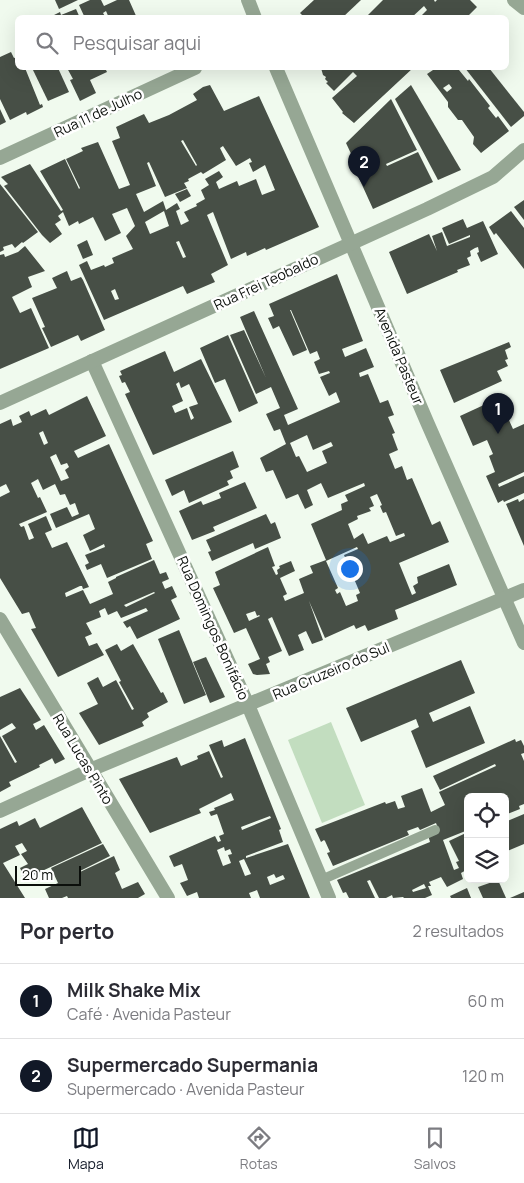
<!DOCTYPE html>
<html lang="pt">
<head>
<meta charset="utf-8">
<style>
	body { margin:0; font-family:Manrope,sans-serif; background:#f2f2f3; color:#2b2b33 }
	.controls { position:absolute; right:15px; bottom:15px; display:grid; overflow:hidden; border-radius:8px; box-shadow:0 5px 20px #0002 }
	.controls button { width:45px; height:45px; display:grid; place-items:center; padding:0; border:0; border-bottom:1px solid #e1e1e2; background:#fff; color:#2b2b33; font:25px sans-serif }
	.scale { position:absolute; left:15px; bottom:12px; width:66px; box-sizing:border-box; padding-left:5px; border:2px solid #0b0f0b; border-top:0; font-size:14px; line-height:18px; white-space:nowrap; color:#0b0f0b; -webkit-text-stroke:4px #fff; paint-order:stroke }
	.you { position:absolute; left:349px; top:568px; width:18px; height:18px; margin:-12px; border:4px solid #fff; border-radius:50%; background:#1a73e8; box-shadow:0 0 0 8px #1a73e833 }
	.badge { display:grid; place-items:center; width:32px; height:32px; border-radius:50%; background:#111827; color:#fff; font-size:16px; font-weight:700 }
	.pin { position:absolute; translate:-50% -41px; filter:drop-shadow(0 1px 2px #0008) }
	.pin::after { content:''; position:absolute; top:26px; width:18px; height:15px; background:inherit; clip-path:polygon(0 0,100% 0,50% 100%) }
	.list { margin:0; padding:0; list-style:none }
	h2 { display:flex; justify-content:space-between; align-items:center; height:65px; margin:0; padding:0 20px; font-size:21px }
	h2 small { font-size:16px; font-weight:400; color:#7c7c81 }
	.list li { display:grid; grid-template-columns:32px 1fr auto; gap:15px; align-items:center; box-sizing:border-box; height:75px; padding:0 20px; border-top:1px solid #e1e1e2 }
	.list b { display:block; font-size:19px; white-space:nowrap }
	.list p { margin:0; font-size:16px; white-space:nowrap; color:#7c7c81 }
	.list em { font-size:16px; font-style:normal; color:#7c7c81 }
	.icon { flex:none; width:28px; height:28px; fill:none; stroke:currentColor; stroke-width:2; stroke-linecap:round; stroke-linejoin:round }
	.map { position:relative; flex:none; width:524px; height:898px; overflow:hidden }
	.search { position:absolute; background:#fff; box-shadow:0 5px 20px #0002; left:15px; right:15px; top:15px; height:55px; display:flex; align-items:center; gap:12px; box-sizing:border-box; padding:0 18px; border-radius:8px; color:#7c7c81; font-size:19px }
	.sheet { height:215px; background:#fff }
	nav { display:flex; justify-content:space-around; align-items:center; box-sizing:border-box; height:70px; border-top:1px solid #e1e1e2; background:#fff; font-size:14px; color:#7c7c81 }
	nav a { display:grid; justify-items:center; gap:2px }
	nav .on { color:#111827 }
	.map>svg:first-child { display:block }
</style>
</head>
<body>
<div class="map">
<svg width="524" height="898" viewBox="0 0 524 898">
	<rect width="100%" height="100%" fill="#f0faee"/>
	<polygon fill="#c2ddbf" points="331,722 365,805 322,823 288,740"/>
	<g fill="#474f46" fill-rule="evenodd">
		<polygon points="55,0 78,0 59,9"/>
		<polygon points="90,0 101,0 104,6 117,0 129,0 137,18 109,18 106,11 103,13 106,18 85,18 79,5"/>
		<polygon points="314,0 361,0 342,18 305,18 300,13"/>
		<polygon points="383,0 434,0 435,2 437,0 470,0 477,7 466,18 419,18 427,10 424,6 411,18 365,18"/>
		<polygon points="76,9 80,18 48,18 60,12 61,15"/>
		<polygon points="11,52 14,58 18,57 18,68 25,68 40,105 42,104 43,107 27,115 26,112 10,120 0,99 0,57"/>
		<polygon points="32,68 58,68 69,92 48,101"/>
		<polygon points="67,68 105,68 107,72 90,80 96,93 80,101 70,80 73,79"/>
		<polygon points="321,68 413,68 354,123 342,113 343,112 332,98 357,76 353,72 334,91 326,83 328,82 325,79 326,77 323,75"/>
		<path d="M436 68H462L459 70 468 81 469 79 490 106 488 108 496 118 498 116 509 131 481 153 473 144 474 137 462 120H458L448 107V102L427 74ZM449 84 452 88 447 92 443 88Z"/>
		<polygon points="465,68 489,68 524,112 524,116 511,127"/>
		<path d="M210 85 224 111 259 96 319 227 266 250 265 248 247 256 246 252 231 259 213 212 207 215 228 265 211 274 215 282 187 294 183 286 104 320 79 265 87 261 91 270 104 265 105 267 114 263 112 258 133 249 126 236 135 226 127 208 112 214 121 233 105 241 93 217 79 224 78 221 69 226 63 212 58 216 61 220 55 224 62 234 50 243 42 235 4 186 8 184 1 177 30 164 61 211 63 210 40 171 65 159 79 189 80 188 66 159 83 151 81 148 98 142 119 189 130 185 112 141 120 138 116 127 144 114 149 123 169 115 197 100 193 94 203 87ZM183 140 197 165 196 166 181 141ZM223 146 236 166 250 158 252 162 249 163 253 172 265 165 275 190 262 195 256 179 239 186 237 181 219 189 216 182 223 177 219 171 205 179 209 185 201 190 205 199 196 204 197 206 184 212 189 221 181 225 176 211 180 209 177 203 166 210 163 201 144 212 136 194 156 186 147 163 149 162 165 197 187 188 184 183 189 181 188 179 201 172 203 174 226 160 220 148ZM164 211 169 226 150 234 145 222ZM179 241 186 257 183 258 176 242ZM115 289 119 299 115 300 111 291Z"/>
		<polygon points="411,85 461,170 438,180 395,99"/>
		<polygon points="391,99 417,150 386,164 387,166 418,152 433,182 373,209 358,176 361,175 346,143"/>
		<polygon points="0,109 6,122 0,125"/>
		<polygon points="0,184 38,232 23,243 22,242 15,248 12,244 3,247 4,250 0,252"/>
		<polygon points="187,189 191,196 180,202 175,194"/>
		<polygon points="524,200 524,220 514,207"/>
		<polygon points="511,211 524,228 524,269 496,233 494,235 489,227"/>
		<polygon points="463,219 467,228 483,221 498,254 481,262 477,253 479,252 478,247 475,248 470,251 471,256 467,258 470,265 457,270 458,272 407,294 389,252 429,234 437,251 432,236 442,232 447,246 470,237 470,235 449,244 442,228"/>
		<polygon points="87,240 93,255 83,259 77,245"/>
		<polygon points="25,246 45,271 28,277 32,287 12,297 20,313 31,308 49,348 0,369 0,255 4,254 5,257 18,252"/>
		<polygon points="67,271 71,281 81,277 83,280 105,330 81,341 78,335 51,347 42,328 45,327 32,298 57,288 52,278"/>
		<path d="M337 274 363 341 342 349 345 357 366 348 374 367 359 373 360 377 368 374 380 403 388 400 394 415 388 417 395 433 392 434 398 450 389 454 395 469 402 466 407 480 412 478 432 525 440 521 449 542 399 563 412 595 416 593 413 586 418 583 417 577 449 564 457 585 395 610 398 619 368 631 365 625 356 629 354 625 325 638 309 601 323 640 312 644 306 631 298 635 304 650 289 656 272 617 268 619 282 651 268 657 270 662 266 664 270 674 257 675 253 674 248 664 260 659 246 628 234 633 213 588 220 585 215 572 268 547 275 566 272 567 276 575 278 574 277 570 280 568 279 566 291 561 295 571 280 578 287 594 283 596 285 601 304 593 299 579 313 573 310 566 326 560 311 524 342 510 341 504 348 501 345 495 365 486 364 483 328 498 321 483 307 490 313 505 305 509 298 494 286 499 273 470 266 472 260 458 286 444 280 429 274 431 266 414 280 408 271 387 256 394 230 335 244 330 266 378 240 317 254 311 298 409 284 415 288 425 340 402 336 392 329 396 320 377 330 373 329 371 319 374 314 362 320 359 317 351 310 354 291 310H290L307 350 293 356 279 326 273 329 268 318 274 316 269 304ZM307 435 313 450 331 442 333 446 322 451 327 463 307 472 299 456 296 457 290 443ZM377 494 382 505 380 506 383 513 386 512 396 536 404 533 405 536 390 542 387 536 368 544 363 533 354 539 348 524 358 519 357 516 371 511 369 508 374 506 370 497ZM357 547 358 549 344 555 360 593 356 595 358 601 346 606 340 592 337 594 335 590 338 588 326 561ZM255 611 257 616 259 615 260 616 249 621 246 614Z"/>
		<polygon points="228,335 258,403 239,412 225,379 215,383 200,348"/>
		<polygon points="509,342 511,347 505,350 508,359 505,360 508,366 497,371 502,381 454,403 440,370"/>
		<path d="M165 351 174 372 201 359 232 422 153 455 125 394 130 392 125 382 122 383 119 376 122 375 120 371ZM179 382 181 388 189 384 198 404 189 407 194 418 191 420 187 408 175 413 172 406 183 401 176 384Z"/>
		<path d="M87 396 106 436 74 451 78 458 109 444 153 541 146 544 152 559 107 578 101 564 87 570 85 565 89 563 85 555 105 547 104 544 90 551 83 535 95 529 89 514 56 528 50 514 67 507 72 517 79 514 75 503 70 505 65 494 60 495 55 484 43 490 38 479 31 483 38 498 40 497 47 512 19 524 21 527 24 526 29 540 34 538 28 524 46 516 52 530 45 533 52 548 67 542 89 587 83 589 82 586H80L65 593 66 597 83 590 90 604 113 594 108 582 116 578V577L154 560 160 574 166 572 169 579 162 582 165 589 172 586 177 597 171 600 180 619 137 639 130 626 127 628 123 622 148 611 146 608 121 618 117 611 108 615 105 608 99 611 101 617 86 623 92 634 85 637 89 646 97 643 104 655 58 677 31 629 36 628 29 612 22 614 0 578V497L10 492 6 484 0 487V424L11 419 13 426 22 422 19 416 29 411 31 416 46 409 49 415ZM43 431 48 443 44 445 39 433ZM56 454 61 465 67 463 69 467 65 470 69 478 61 481 50 457ZM154 592 155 593 126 607 124 605Z"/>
		<polygon points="499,398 513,429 524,424 524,472 498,484 499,487 524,476 524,493 504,502 503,500 498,503 486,476 495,472 489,456 493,454 487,440 473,446 460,416"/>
		<polygon points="233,451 239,467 230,471 233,478 227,481 229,485 189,503 184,490 172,496 165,480"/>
		<polygon points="245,482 257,508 213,527 215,531 192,540 179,511 201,501 203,505 221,498 219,493"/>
		<polygon points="518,499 519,502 524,499 524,546 506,504"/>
		<polygon points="266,514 271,524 275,522 281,538 255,549 253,543 212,561 208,552 211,551 206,540"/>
		<polygon points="179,630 206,695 184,704 158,639"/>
		<polygon points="117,644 121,651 133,644 161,693 163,692 168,702 147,713 149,717 142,722 144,726 99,745 79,713 98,704 87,683 98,677 103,687 116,680 132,710 134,709 119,682 121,681 105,650"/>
		<polygon points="206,657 225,697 210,703 193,662"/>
		<polygon points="461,660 475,693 429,713 433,722 470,706 485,743 426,768 411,731 419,727 416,719 361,742 346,708"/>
		<polygon points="20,688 41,720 33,724 36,730 44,725 65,759 55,764 52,758 51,759 39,765 40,767 9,782 11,786 0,792 0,736 15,763 17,762 2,736 16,728 12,723 0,730 0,697"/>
		<path d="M245 738 281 829 279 830 283 842 246 856V858L288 844 310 898H260L257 890 249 893 251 898H199L197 892 187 896 180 883 188 880 182 864 174 867 169 856 215 836 218 842 221 841 219 836 224 834 217 814 211 816 209 812 215 810 214 808 234 800 231 793 199 809 201 813 150 833 119 779 177 757 181 766 198 759 197 756 209 751 221 778 223 777 209 745 222 740 224 747ZM270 816 271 818 242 830 241 827ZM224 847 225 851 230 849 232 854 228 855 231 863 223 866 217 850ZM244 859 251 874 245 876 239 861ZM274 874 276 878 283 875 285 879 270 885 267 877Z"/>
		<path d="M515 739 516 742 521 740 524 746V753L521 754 524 761V804L519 806 520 809 505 815V797H468V830L443 840 454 870 459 868 456 862 459 861 449 841 468 832V869L461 873 463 879 447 887 441 877 429 882 431 886H428L432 895 425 898H404L403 897 393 898 392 895 386 898H379L370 880 367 881 375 898H349L346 892 343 893 337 880 430 842 428 835 439 831 436 823 420 830 418 827 407 831 409 835 333 866 327 853 330 852 325 841 324 840 321 842 315 829 385 802 386 804 395 801 398 809 405 807 401 796 422 788 431 812 445 805 439 792 496 766 495 764 440 790 433 776ZM424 884 426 888 413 892 412 890Z"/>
		<polygon points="82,807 102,843 25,879 20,868 28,864 21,854 27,851 22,843 15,846 20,855 3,863 25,898 0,898 0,829 17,821 19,826 35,818 40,828"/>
		<polygon points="524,814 524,844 505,852 505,822"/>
		<polygon points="103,844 110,856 80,871 80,872 114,856 120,870 115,873 122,889 138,882 145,894 138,898 68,898 67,896 62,898 49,898 45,889 58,883 51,868"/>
		<polygon points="498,880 506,898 483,898 478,887"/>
		<polygon points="467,888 471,898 451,898 450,896"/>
		<polygon points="524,892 524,898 510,898"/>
	</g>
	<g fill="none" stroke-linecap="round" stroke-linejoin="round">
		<polyline stroke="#96a794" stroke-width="10" points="321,880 435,830"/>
		<g stroke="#96a794" stroke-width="14">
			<polyline points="248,0 255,18"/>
			<polyline points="514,0 524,8"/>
			<polyline points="276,68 427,422 524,643"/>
			<polyline points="0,158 195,68"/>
			<polyline points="92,361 248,705 329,898"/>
			<polyline points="0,403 427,209 493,177 524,150"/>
			<polyline points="0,619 168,898"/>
			<polyline points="0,811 90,770 524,590"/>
		</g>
	</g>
	<g text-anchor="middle" stroke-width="5" stroke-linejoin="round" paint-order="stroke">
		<g font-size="14" fill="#0b0f0b" stroke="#fff">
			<text transform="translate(98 113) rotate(-25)" y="5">Rua 11 de Julho</text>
			<text transform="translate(266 282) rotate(-25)" y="5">Rua Frei Teobaldo</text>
			<text transform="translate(399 356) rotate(67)" y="5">Avenida Pasteur</text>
			<text transform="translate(213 628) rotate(66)" y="5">Rua Domingos Bonifácio</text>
			<text transform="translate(331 671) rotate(-23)" y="5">Rua Cruzeiro do Sul</text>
			<text transform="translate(83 759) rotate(59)" y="5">Rua Lucas Pinto</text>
		</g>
	</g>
</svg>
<div class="controls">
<button><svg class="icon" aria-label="locate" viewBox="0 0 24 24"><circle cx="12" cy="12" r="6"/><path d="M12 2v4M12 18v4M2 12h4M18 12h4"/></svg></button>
<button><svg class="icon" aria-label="layers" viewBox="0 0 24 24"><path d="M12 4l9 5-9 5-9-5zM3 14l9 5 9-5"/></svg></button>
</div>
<div class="scale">20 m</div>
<div class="you"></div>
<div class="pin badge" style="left:498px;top:434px">1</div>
<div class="pin badge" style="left:364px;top:187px">2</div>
<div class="search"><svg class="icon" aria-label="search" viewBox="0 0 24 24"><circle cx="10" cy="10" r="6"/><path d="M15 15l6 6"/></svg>Pesquisar aqui</div>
</div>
<section class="sheet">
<h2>Por perto<small>2 resultados</small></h2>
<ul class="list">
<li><span class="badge">1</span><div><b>Milk Shake Mix</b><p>Café · Avenida Pasteur</p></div><em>60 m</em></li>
<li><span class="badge">2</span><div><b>Supermercado Supermania</b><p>Supermercado · Avenida Pasteur</p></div><em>120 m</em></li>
</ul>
</section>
<nav>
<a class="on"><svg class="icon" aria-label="map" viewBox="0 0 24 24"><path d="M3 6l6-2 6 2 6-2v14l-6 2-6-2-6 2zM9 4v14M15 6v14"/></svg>Mapa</a>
<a><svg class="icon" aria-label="directions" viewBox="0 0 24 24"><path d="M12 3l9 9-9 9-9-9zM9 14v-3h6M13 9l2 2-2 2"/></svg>Rotas</a>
<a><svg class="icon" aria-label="saved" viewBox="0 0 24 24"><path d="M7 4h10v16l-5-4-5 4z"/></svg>Salvos</a>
</nav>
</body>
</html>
